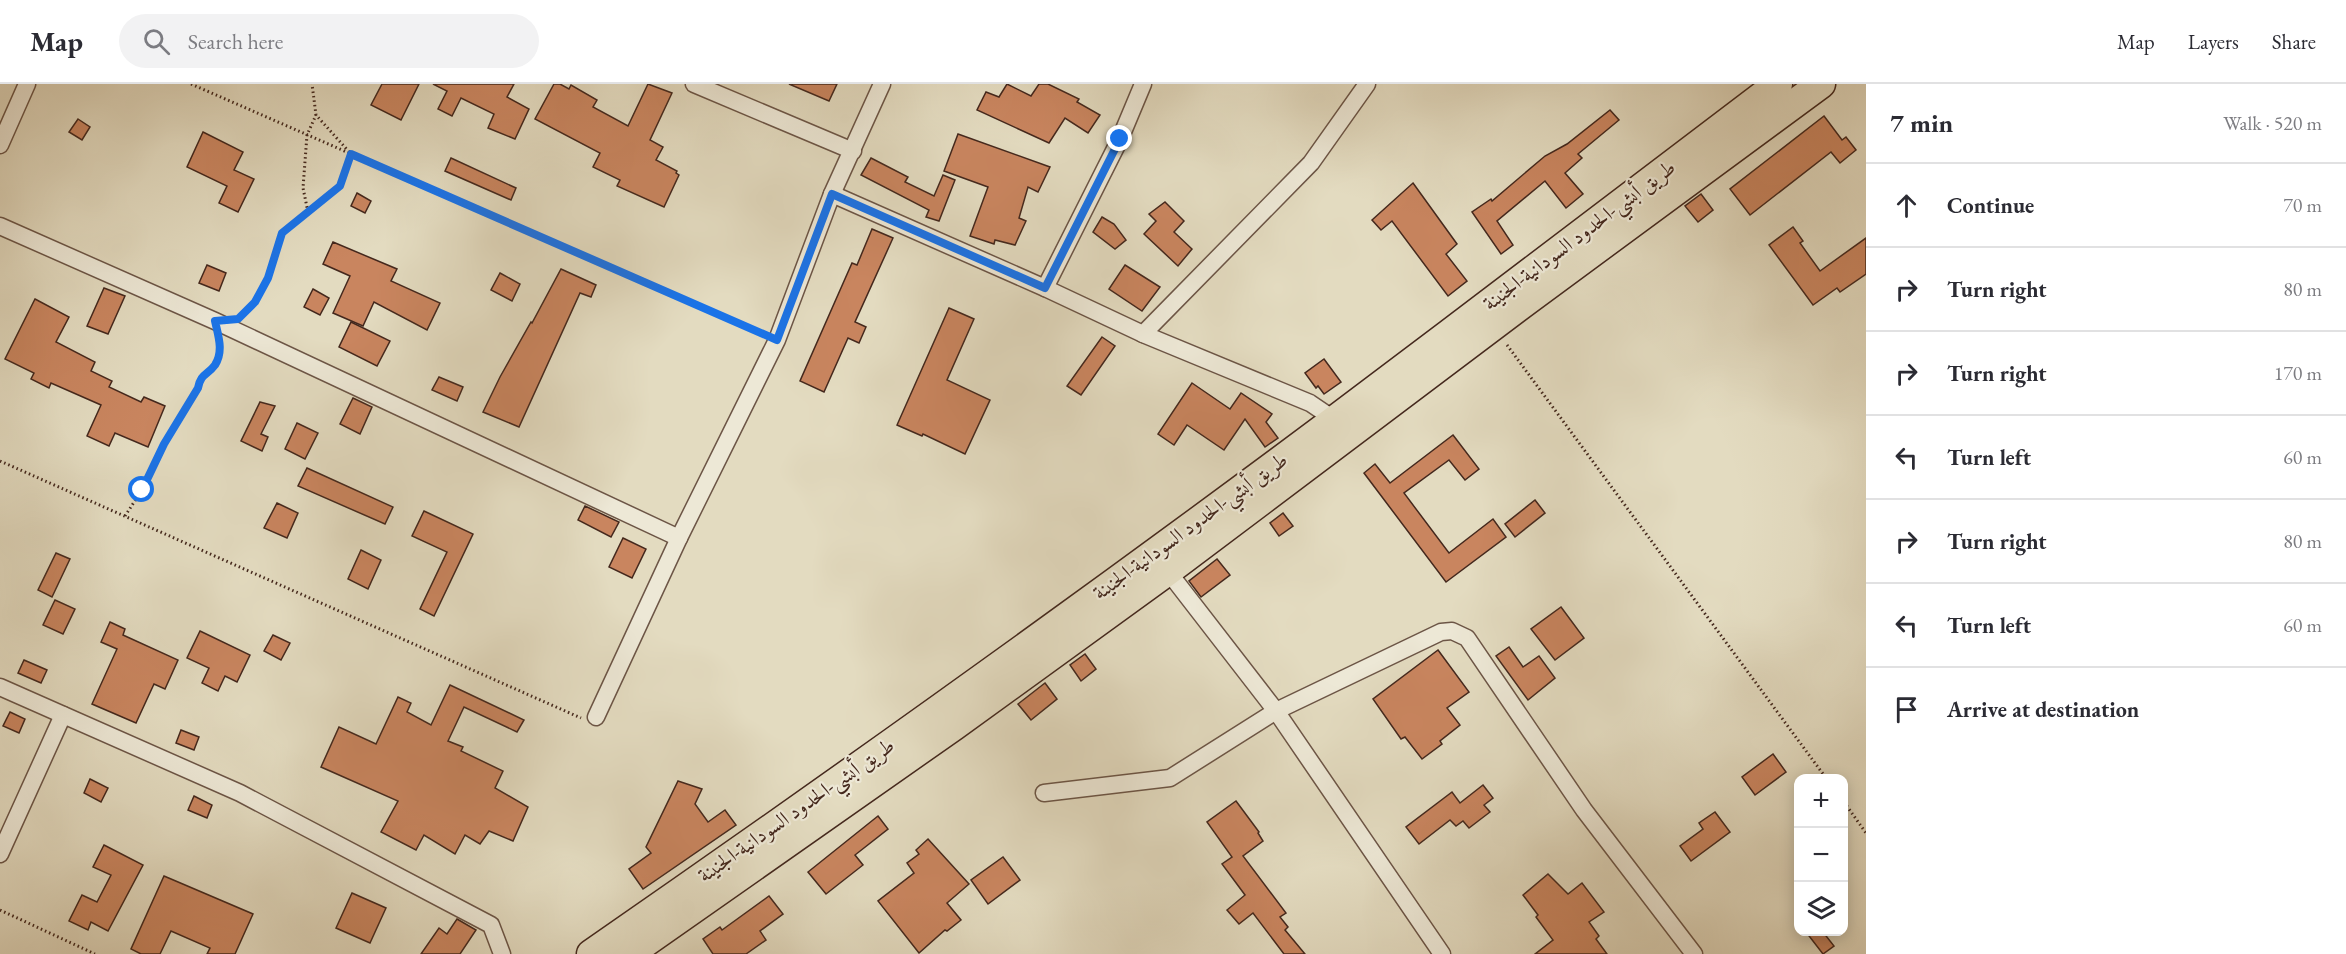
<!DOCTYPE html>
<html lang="en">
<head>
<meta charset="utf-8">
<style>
	body { margin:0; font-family:"EB Garamond",Amiri,serif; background:#f2f2f3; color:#2b2b33 }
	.controls { position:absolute; right:18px; bottom:18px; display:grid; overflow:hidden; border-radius:12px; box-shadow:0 3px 15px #0003 }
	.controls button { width:54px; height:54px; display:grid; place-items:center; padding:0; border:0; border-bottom:2px solid #e1e1e2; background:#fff; color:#2b2b33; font:30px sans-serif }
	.stop { position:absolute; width:18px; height:18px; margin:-14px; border:4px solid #1a73e8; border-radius:50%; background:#fff }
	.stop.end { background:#1a73e8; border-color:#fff; box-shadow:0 2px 6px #0008 }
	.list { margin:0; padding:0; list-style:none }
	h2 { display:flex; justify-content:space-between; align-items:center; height:78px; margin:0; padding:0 24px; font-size:26px }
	h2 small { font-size:20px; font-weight:400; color:#7c7c81 }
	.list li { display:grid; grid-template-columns:39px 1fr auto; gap:18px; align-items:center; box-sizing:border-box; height:84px; padding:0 24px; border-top:2px solid #e1e1e2 }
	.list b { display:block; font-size:22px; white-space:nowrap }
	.list em { font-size:20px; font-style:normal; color:#7c7c81 }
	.icon { flex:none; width:33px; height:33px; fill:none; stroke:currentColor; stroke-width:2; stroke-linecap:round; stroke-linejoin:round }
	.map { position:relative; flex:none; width:1866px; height:870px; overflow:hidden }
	header { display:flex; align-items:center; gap:36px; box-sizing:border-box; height:84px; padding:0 30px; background:#fff; border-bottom:2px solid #e1e1e2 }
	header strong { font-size:28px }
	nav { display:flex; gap:33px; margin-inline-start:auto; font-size:21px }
	.search { width:420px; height:54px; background:#f2f2f3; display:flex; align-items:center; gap:15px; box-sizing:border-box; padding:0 21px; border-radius:33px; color:#7c7c81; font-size:22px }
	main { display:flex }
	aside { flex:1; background:#fff }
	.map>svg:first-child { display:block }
</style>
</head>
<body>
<header>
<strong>Map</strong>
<div class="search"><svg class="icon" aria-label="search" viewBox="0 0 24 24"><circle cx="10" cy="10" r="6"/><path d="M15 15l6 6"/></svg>Search here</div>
<nav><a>Map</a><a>Layers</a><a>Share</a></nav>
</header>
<main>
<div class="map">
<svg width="1866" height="870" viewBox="0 0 1866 870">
	<rect width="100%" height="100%" fill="#e3dbc0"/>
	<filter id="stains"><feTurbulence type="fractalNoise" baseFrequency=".00333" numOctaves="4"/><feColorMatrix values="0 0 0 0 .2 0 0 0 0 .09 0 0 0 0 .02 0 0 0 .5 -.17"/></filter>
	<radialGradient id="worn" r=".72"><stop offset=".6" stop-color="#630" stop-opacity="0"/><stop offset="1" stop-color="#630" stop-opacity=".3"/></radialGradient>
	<g fill="#c9855f" stroke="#44281d" stroke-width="1.5">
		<polygon points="382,0 419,0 401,36 371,21"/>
		<polygon points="433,0 514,0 507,13 529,25 515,55 488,44 494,30 461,14 452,32 438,25 447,7"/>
		<polygon points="554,0 560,0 569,5 571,1 597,16 593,23 628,42 648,0 672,9 650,56 663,63 656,76 677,87 676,89 679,91 664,123 617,102 620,96 593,83 600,69 535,35"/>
		<polygon points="789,0 837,0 829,17"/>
		<polygon points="1007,0 1031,12 1039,0 1048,0 1079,15 1077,18 1100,31 1088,49 1065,34 1049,59 977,26 986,8 999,13"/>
		<polygon points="1610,26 1619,36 1578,70 1582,74 1565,89 1583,110 1566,124 1545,97 1497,137 1513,161 1501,170 1472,128 1491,115 1492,117 1545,72 1567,60"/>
		<polygon points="1824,32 1842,56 1846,53 1856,66 1840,79 1831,68 1750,131 1730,105"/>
		<polygon points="78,35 90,43 82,56 69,48"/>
		<polygon points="203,48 243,68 234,86 254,95 238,128 219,119 227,102 187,83"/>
		<polygon points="958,50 1050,83 1038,108 1028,103 1019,134 1026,137 1015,161 995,156 994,160 970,152 988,103 944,87"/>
		<polygon points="451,74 516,104 511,116 445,87"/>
		<polygon points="871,74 908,93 905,98 934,112 943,91 955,96 939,137 926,133 929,126 861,91"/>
		<polygon points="1413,99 1457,160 1446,170 1467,197 1448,212 1392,137 1381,146 1372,136"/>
		<polygon points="357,109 371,117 365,129 351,122"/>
		<polygon points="1701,110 1713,126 1698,138 1685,122"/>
		<polygon points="1165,118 1184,137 1174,148 1192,165 1178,182 1144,150 1156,137 1149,130"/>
		<polygon points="1102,133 1114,140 1126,156 1115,165 1093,148"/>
		<polygon points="1793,143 1803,157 1800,159 1820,187 1866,154 1866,190 1840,208 1837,204 1813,221 1769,161"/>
		<polygon points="872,145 893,154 855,238 866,243 859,259 848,254 824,308 800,297 852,179 857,181"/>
		<polygon points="333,158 397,185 391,197 440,219 427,246 374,218 363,242 333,229 350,192 323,180"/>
		<polygon points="207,181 226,189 219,207 199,199"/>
		<polygon points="1125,181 1160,203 1142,227 1109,205"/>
		<polygon points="561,185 596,201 591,213 580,209 519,343 483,328 500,293 531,238 532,239"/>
		<polygon points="500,189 520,200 512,217 491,206"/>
		<polygon points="104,204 125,212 108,250 87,242"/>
		<polygon points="313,205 329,214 320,231 304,223"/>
		<polygon points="35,215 69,233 56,258 95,278 91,287 112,297 109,303 141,318 144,313 165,322 148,363 115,349 109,362 87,352 101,321 51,299 49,304 31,295 34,289 5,275"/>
		<polygon points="949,224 974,235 947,296 990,316 965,370 923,350 922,352 897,341"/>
		<polygon points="351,238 390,257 377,282 339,263"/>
		<polygon points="1102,253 1115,262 1081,311 1067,302"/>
		<polygon points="1324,275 1341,298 1324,310 1318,302 1316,304 1305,289"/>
		<polygon points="439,293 463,303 457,317 432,306"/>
		<polygon points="1192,299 1230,325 1241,309 1272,330 1266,338 1278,354 1265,363 1245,335 1224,366 1187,341 1174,361 1158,350"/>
		<polygon points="353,314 372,323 360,350 340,340"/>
		<polygon points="260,318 275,322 261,350 268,353 262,367 241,357"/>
		<polygon points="297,339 318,349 305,375 285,365"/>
		<polygon points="1453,351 1479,385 1465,396 1449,376 1404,409 1449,469 1493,435 1506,453 1446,498 1364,389 1375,380 1390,399"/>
		<polygon points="307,384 393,423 385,440 298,402"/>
		<polygon points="1535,416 1545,429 1515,453 1505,440"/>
		<polygon points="277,419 298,429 287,454 264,444"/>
		<polygon points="585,422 619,438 611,453 578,436"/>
		<polygon points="424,427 473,450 434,532 420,525 447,468 412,452"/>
		<polygon points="1283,429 1293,442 1279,452 1270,439"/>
		<polygon points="623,454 646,465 632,494 609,483"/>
		<polygon points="361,466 381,476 368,505 348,495"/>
		<polygon points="56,469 70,475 52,513 38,506"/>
		<polygon points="1217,475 1230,491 1201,513 1189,497"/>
		<polygon points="55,516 75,525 63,550 43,541"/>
		<polygon points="1561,523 1584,554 1555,576 1531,545"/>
		<polygon points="110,538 125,545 123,551 178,576 165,605 154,600 136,639 92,620 117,565 101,558"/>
		<polygon points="200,547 250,571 237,598 225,592 218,607 202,599 209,584 187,574"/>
		<polygon points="273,551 290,559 281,576 264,567"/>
		<polygon points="1509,563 1523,583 1539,572 1555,594 1528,616 1496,572"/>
		<polygon points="1438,566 1469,608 1447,624 1460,641 1440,657 1442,660 1422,675 1405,653 1401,655 1373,615"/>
		<polygon points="1085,570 1096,585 1081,597 1070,581"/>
		<polygon points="24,576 47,586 41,599 18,589"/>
		<polygon points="1045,599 1057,615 1031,636 1018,620"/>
		<polygon points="450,601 524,636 517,648 464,623 448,657 463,663 461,667 503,687 495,704 528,723 513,757 489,747 480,760 465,751 455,770 424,751 416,766 381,748 398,717 321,683 339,643 376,660 398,613 411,619 407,628 431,641"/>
		<polygon points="10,628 25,635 19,649 3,642"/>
		<polygon points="181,646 199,653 194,666 176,659"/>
		<polygon points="1773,670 1786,688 1755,711 1742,693"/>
		<polygon points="90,695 108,704 101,718 84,709"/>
		<polygon points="678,697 702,705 695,720 708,738 725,726 736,741 643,805 629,785 651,769 646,763"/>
		<polygon points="1483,701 1493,714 1484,721 1490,728 1469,744 1463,737 1456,742 1450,736 1419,760 1406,743 1452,708 1460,719"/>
		<polygon points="194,712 212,721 207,734 188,726"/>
		<polygon points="1236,717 1259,748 1258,749 1263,757 1243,772 1286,829 1280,833 1288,843 1285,846 1305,870 1284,870 1253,829 1239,840 1227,826 1245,811 1222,780 1232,773 1207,738"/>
		<polygon points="1715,728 1730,748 1691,777 1680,762 1703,745 1699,739"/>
		<polygon points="878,732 888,745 855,771 863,781 826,810 808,788"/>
		<polygon points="928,755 969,800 947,819 961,836 947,847 945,846 919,869 878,817 914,789 907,779 919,770 916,766"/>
		<polygon points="104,761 143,781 108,847 91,838 88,846 69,837 82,811 97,818 111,791 93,783"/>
		<polygon points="1003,773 1020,796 988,820 971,796"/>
		<polygon points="1548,790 1568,810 1582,799 1604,828 1589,838 1599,852 1596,855 1607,870 1535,870 1553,856 1536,833 1538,831 1523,811"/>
		<polygon points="164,792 253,830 235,870 207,870 210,864 171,847 160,870 141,870 131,865"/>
		<polygon points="352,809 386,824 370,859 336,844"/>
		<polygon points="769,812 783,830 760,847 766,856 746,870 713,870 703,855 720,843 722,846"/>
		<polygon points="457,835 476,846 460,870 421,870 439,844 447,850"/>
		<polygon points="1806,848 1823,848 1834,862 1823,870"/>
	</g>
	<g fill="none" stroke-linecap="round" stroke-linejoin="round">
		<g stroke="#6c5546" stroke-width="19">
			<g id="minor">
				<polyline points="694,0 853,67"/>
				<polyline points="0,61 27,0"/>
				<polyline points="832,110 1045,204 1120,55 1143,0"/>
				<polyline points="0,142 215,237 679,454"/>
				<polyline points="1045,204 1143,250 1311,79 1367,0"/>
				<polyline points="1143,250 1310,319 1341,340"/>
				<polyline points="1163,481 1276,627 1442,870"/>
				<polyline points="0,603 240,709 491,841 502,870"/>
				<polyline points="596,633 679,454 777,256 832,110 882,0"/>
				<polyline points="1044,709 1170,694 1276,627 1441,548 1452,547 1467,554 1584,726 1694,870"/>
				<polyline points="0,770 63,631"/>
			</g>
		</g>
		<g stroke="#44281d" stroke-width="31">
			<g id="trunk">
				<path d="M591 870C842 696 1091 518 1336 335 1484 224 1631 111 1778 0"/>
				<polyline points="629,870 954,642 1168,487 1525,218 1821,0"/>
			</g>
		</g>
		<g stroke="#44281d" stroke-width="3" stroke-dasharray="1.5 3" stroke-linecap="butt">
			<polyline points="191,0 761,249"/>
			<polyline points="308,128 303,104 307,51 316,31"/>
			<polyline points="243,230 255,218 268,194 282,149 340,102 351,70 316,31 312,0"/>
			<polyline points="1507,261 1826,694"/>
			<polyline points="0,377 581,634"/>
			<polyline points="125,432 142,406 182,328 198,304 200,294 216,280 221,263 220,258"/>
			<polyline points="1844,718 1866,749"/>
			<polyline points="0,826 95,870"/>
		</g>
		<use href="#minor" stroke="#ede8d6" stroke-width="16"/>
		<use href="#trunk" stroke="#e3dbc0" stroke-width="28"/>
	</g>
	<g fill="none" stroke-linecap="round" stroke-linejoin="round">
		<path stroke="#1a73e8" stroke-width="8" d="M142 406 164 360 198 304C201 289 207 292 215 281 224 267 218 251 215 237L238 235 255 218 268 194 282 149 340 102 351 70 777 256 832 110 1045 204 1120 55"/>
	</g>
	<g text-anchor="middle" stroke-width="4.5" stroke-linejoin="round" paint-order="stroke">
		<g font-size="21" fill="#44281d" stroke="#ede8d6">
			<text transform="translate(1579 151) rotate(-37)" y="7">طريق أبشي-الحدود السودانية-الجنينة</text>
			<text transform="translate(1190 442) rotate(-36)" y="7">طريق أبشي-الحدود السودانية-الجنينة</text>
			<text transform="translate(796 726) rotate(-35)" y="7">طريق أبشي-الحدود السودانية-الجنينة</text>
		</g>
	</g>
	<rect width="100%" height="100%" filter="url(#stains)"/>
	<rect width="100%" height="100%" fill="url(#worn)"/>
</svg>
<div class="controls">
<button>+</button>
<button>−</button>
<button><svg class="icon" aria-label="layers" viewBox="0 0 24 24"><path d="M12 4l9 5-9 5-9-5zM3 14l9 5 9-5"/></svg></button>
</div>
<div class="stop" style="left:142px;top:406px"></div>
<div class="stop end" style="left:1120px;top:55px"></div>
</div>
<aside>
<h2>7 min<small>Walk · 520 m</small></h2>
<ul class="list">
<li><svg class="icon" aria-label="ahead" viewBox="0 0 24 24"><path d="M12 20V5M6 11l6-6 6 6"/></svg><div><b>Continue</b></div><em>70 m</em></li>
<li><svg class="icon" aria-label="right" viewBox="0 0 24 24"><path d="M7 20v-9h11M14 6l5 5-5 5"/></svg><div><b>Turn right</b></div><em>80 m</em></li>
<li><svg class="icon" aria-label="right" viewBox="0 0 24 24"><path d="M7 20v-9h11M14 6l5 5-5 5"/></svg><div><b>Turn right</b></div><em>170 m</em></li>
<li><svg class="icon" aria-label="left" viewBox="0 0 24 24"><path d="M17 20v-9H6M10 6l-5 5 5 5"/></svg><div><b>Turn left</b></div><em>60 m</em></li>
<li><svg class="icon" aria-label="right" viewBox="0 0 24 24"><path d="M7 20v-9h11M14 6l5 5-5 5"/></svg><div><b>Turn right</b></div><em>80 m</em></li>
<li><svg class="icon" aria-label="left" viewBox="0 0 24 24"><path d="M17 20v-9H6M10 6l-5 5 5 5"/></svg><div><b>Turn left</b></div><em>60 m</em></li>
<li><svg class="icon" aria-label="arrive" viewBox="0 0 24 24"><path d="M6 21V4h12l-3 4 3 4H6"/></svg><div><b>Arrive at destination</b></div></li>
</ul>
</aside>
</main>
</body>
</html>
